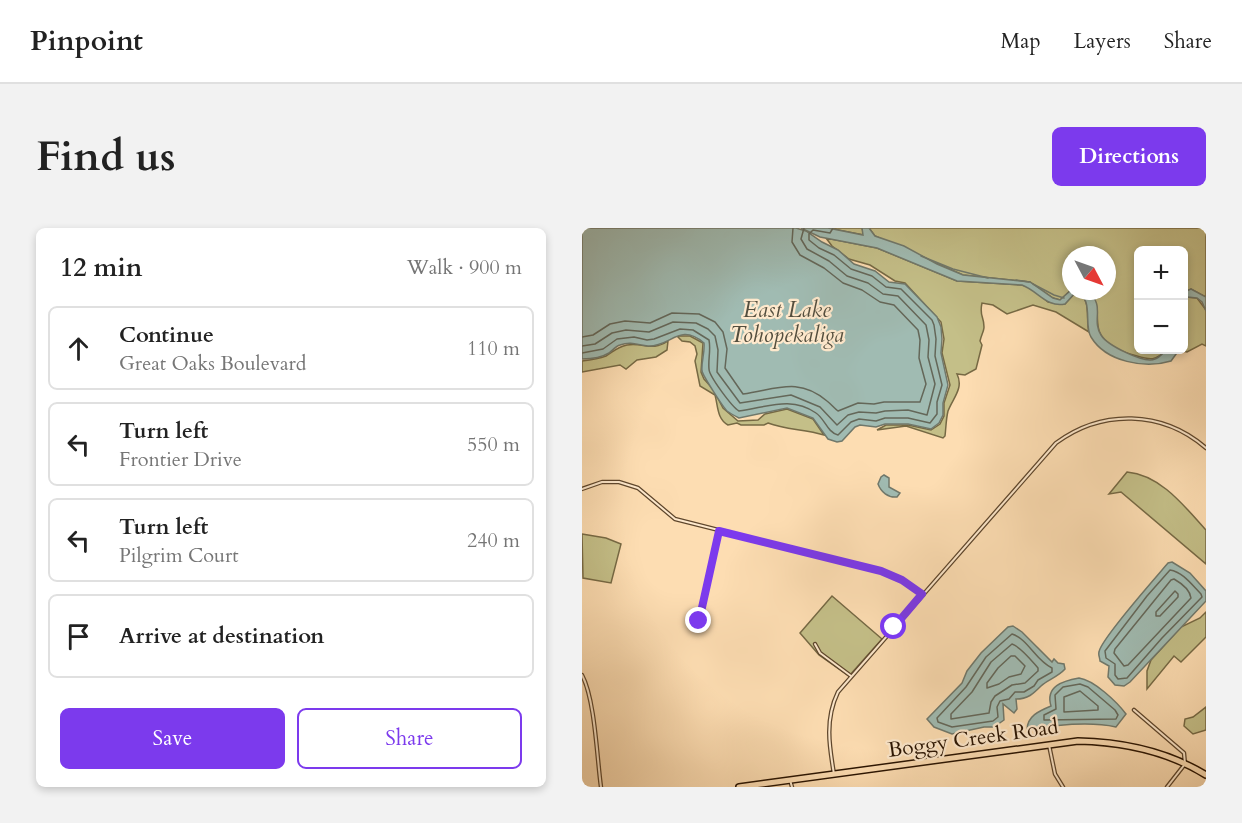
<!DOCTYPE html>
<html lang="en">
<head>
<meta charset="utf-8">
<style>
	body { margin:0; font-family:Cardo,serif; background:#f2f2f2; color:#222 }
	.controls { position:absolute; right:18px; top:18px; display:grid; overflow:hidden; border-radius:9px; box-shadow:0 3px 9px #0003 }
	.controls button { width:54px; height:54px; display:grid; place-items:center; padding:0; border:0; border-bottom:2px solid #e0e0e0; background:#fff; color:#222; font:30px sans-serif }
	.compass { position:absolute; left:480px; top:18px; width:54px; height:54px; border-radius:50%; background:#fff; box-shadow:0 3px 9px #0003; rotate:131deg }
	.stop { position:absolute; width:18px; height:18px; margin:-14px; border:4px solid #7c3aed; border-radius:50%; background:#fff }
	.stop.end { background:#7c3aed; border-color:#fff; box-shadow:0 2px 6px #0008 }
	.list { margin:0; padding:0; list-style:none }
	h2 { display:flex; justify-content:space-between; align-items:center; height:78px; margin:0; padding:0 24px; font-size:26px }
	h2 small { font-size:20px; font-weight:400; color:#767676 }
	.list li { display:grid; grid-template-columns:39px 1fr auto; gap:18px; align-items:center; box-sizing:border-box; height:84px; margin:0 12px 12px; padding:0 12px; border:2px solid #e0e0e0; border-radius:9px }
	.list b { display:block; font-size:22px; white-space:nowrap }
	.list p { margin:0; font-size:20px; white-space:nowrap; color:#767676 }
	.list em { font-size:20px; font-style:normal; color:#767676 }
	.actions { display:flex; gap:12px; padding:18px 24px }
	.actions a { flex:1; padding:14px 0; border:2px solid #7c3aed; border-radius:9px; text-align:center; font-size:21px; color:#7c3aed }
	.actions .main { background:#7c3aed; color:#fff }
	.icon { flex:none; width:33px; height:33px; fill:none; stroke:currentColor; stroke-width:2; stroke-linecap:round; stroke-linejoin:round }
	.map { position:relative; flex:none; width:624px; height:559px; overflow:hidden; border-radius:9px }
	header { display:flex; align-items:center; gap:36px; box-sizing:border-box; height:84px; padding:0 30px; background:#fff; border-bottom:2px solid #e0e0e0 }
	header strong { font-size:28px }
	nav { display:flex; gap:33px; margin-inline-start:auto; font-size:21px }
	.intro { display:flex; align-items:center; justify-content:space-between; box-sizing:border-box; height:144px; padding:0 36px }
	h1 { margin:0; font-size:42px }
	.button { padding:15px 27px; border-radius:9px; background:#7c3aed; color:#fff; font-size:21px; font-weight:700 }
	main { display:flex; gap:36px; padding:0 36px }
	aside { flex:1; background:#fff; border-radius:9px; box-shadow:0 3px 9px #0003 }
	.map>svg:first-child { display:block }
</style>
</head>
<body>
<header>
<strong>Pinpoint</strong>
<nav><a>Map</a><a>Layers</a><a>Share</a></nav>
</header>
<div class="intro"><h1>Find us</h1><a class="button">Directions</a></div>
<main>
<aside>
<h2>12 min<small>Walk · 900 m</small></h2>
<ul class="list">
<li><svg class="icon" aria-label="ahead" viewBox="0 0 24 24"><path d="M12 20V5M6 11l6-6 6 6"/></svg><div><b>Continue</b><p>Great Oaks Boulevard</p></div><em>110 m</em></li>
<li><svg class="icon" aria-label="left" viewBox="0 0 24 24"><path d="M17 20v-9H6M10 6l-5 5 5 5"/></svg><div><b>Turn left</b><p>Frontier Drive</p></div><em>550 m</em></li>
<li><svg class="icon" aria-label="left" viewBox="0 0 24 24"><path d="M17 20v-9H6M10 6l-5 5 5 5"/></svg><div><b>Turn left</b><p>Pilgrim Court</p></div><em>240 m</em></li>
<li><svg class="icon" aria-label="arrive" viewBox="0 0 24 24"><path d="M6 21V4h12l-3 4 3 4H6"/></svg><div><b>Arrive at destination</b></div></li>
</ul>
<div class="actions"><a class="main">Save</a><a>Share</a></div>
</aside>
<div class="map">
<svg width="624" height="559" viewBox="0 0 624 559">
	<rect width="100%" height="100%" fill="#fdddb2"/>
	<filter id="stains"><feTurbulence type="fractalNoise" baseFrequency=".00333" numOctaves="4"/><feColorMatrix values="0 0 0 0 .2 0 0 0 0 .09 0 0 0 0 .02 0 0 0 .5 -.17"/></filter>
	<radialGradient id="worn" r=".72"><stop offset=".6" stop-color="#630" stop-opacity="0"/><stop offset="1" stop-color="#630" stop-opacity=".3"/></radialGradient>
	<g fill="#c4bf88" stroke="#766944" stroke-width="1.5">
		<polygon points="246,0 280,0 282,7"/>
		<path d="M287 0H624V69L609 61 602 64V22H556V122H584C574 133 568 132 555 128 540 124 518 116 516 98 514 83 518 74 506 63H525V27H489V62L478 72 471 70 448 54 381 47 293 8Z"/>
		<path d="M244 10 295 20 375 53 440 57 449 60 466 74 483 76 493 65C511 68 503 91 507 104L474 84 451 77 425 86 411 77 400 75C397 88 402 88 402 99 402 103 399 108 398 113L400 117 394 141 383 147 375 146C382 160 371 170 366 183 364 191 364 200 363 208L361 210 324 198 295 202 304 197H326L349 202 358 196 362 188V175L368 157 360 125 362 111 359 94 323 55 313 53 288 37 267 31 250 18Z"/>
		<polygon points="604,69 615,70 624,82 624,118 620,116 605,124 596,122 602,122 602,72"/>
		<path d="M95 108H108L121 115 119 144 122 151 131 161 141 180 156 193 176 192 183 186 205 181 231 191 242 207C223 201 204 202 186 195L182 197H159L155 195 146 197C135 191 136 178 133 167L118 158 113 133 115 126 113 118 108 114 100 113Z"/>
		<path d="M86 113 85 122 74 129 55 132 44 141 38 137 0 144V133C8 132 16 131 24 128 31 124 35 119 45 117 61 114 70 124 86 113Z"/>
		<path d="M545 244C579 247 603 279 624 302V336L539 264 527 266Z"/>
		<polygon points="0,306 24,310 39,316 29,355 1,350"/>
		<polygon points="250,368 300,411 267,448 237,427 218,405"/>
		<polygon points="624,384 624,409 599,434 592,428 565,461 565,443 569,432 599,399 618,390"/>
		<polygon points="624,479 624,502 611,506 602,498 603,491 611,489"/>
	</g>
	<g fill="#a0bbb2" stroke="#70786b" stroke-width="1.5">
		<path d="M0 0H214L224 3 240 14 256 22 272 36 293 43 307 54 323 56 355 89 359 99 360 111 359 125 366 157 361 175V187L357 195 349 201 326 196H303L294 199 278 197 273 199 260 213 255 214 246 211 231 190 205 180 157 190C153 188 149 186 145 183 141 179 121 148 120 143 119 134 123 125 122 115 97 94 89 119 66 118 56 117 49 113 38 117 34 118 31 122 27 125 19 130 9 131 0 131Z"/>
		<path d="M219 0H246L281 7 280 0H287L293 8 322 18 355 36 381 47 448 54 471 70 478 72 489 62 506 63C524 79 509 91 519 107 525 117 562 136 573 131 577 130 581 125 584 122H597L589 133C563 141 524 134 509 109 501 97 513 68 493 65L483 76C465 80 456 63 440 57L375 53 295 20 238 9Z"/>
		<polygon points="609,61 624,69 624,83 620,74 615,70 605,69 602,72 602,64"/>
		<path d="M302 247 307 250V259L318 265 315 269C306 270 299 264 296 256L299 249Z"/>
		<path d="M590 334 608 345 624 363V373L548 454 542 458 533 457 526 449 527 438 518 433C518 430 516 427 517 424 518 412 575 348 586 335Z"/>
		<path d="M431 398 440 404 470 434 472 431 476 435 482 436 483 441C476 449 465 452 459 458 451 466 446 471 434 471L435 481 432 485 421 476 422 492 412 499H402L370 506 352 499 345 491 380 455 385 443 399 425 426 399Z"/>
		<path d="M497 450C512 452 535 474 544 486L534 499C506 493 473 497 445 502 445 488 457 483 469 478 463 458 481 453 497 450Z"/>
	</g>
	<g fill="none" stroke-linecap="round" stroke-linejoin="round">
		<g stroke="#646759" stroke-width="1.5">
			<path d="M0 109 11 107 28 96 43 93 68 95 90 85 117 86 133 94 141 104 145 121 143 140 161 166C193 162 216 148 245 173 249 176 252 180 256 183L276 175 292 176 302 174H338L344 156 337 130 338 112 336 102 312 77 298 74 280 62 261 55 242 40 218 27 210 14 211 0"/>
			<polyline points="0,118 13,116 30,105 44,102 67,104 91,94 114,95 126,101 133,108 136,122 135,144 158,175 209,167 238,179 255,197 266,187 277,184 294,185 303,183 326,182 345,187 353,156 346,129 347,112 344,97 316,68 301,66 286,55 265,48 247,33 225,21 219,11 222,0"/>
			<path d="M0 125 21 121 35 111 52 109 65 112 72 111 98 101 111 102 127 112C129 122 126 131 127 141 127 148 150 179 157 183 183 180 209 167 234 185 243 191 245 204 256 207L269 194 277 191 294 193 303 190H326L348 195 355 186V174L360 157 353 128 354 111 352 97 350 92 319 61 304 59 290 48 269 41 252 27 237 20 227 12V6L231 2 248 5 251 0"/>
			<path d="M588 342C601 344 610 357 619 366L620 369 580 410 545 450 536 451 533 447V436L524 430 523 423 565 368Z"/>
			<path d="M592 351C599 355 608 362 609 370L546 437 542 438 532 425 533 421 589 352Z"/>
			<polygon points="593,363 596,366 596,369 578,388 574,388 574,384"/>
			<path d="M430 406C446 411 454 433 470 440V444L456 452 452 458 442 464H433L427 471 418 473 415 479 416 489 411 493 370 499 356 494 355 490 384 459 404 429Z"/>
			<path d="M430 416C439 419 449 432 456 440V443L443 455 430 457 413 468 409 474 407 485 369 491V486L390 464 409 434Z"/>
			<polygon points="429,428 433,428 443,438 439,446 427,449 417,456 405,460 405,455 416,440"/>
			<polygon points="498,456 506,459 533,482 536,487 534,491 462,492 462,487 474,481 473,467 481,459"/>
			<polygon points="498,463 516,478 516,482 482,484 482,469"/>
		</g>
		<g stroke="#70786b" stroke-width="1.5">
			<polyline points="339,28 371,41 406,50"/>
			<polyline points="434,52 447,54"/>
			<polyline points="451,56 472,67 482,70"/>
		</g>
		<g stroke="#5e462c" stroke-width="4.5">
			<g id="street">
				<polyline points="0,261 20,254 37,254 56,260 93,291 299,343 320,352 340,366"/>
				<polyline points="117,398 137,303"/>
				<polyline points="233,416 238,425 269,448"/>
				<path d="M0 447C13 471 15 531 19 559"/>
				<polyline points="552,482 602,525 603,536 585,559"/>
				<polyline points="467,517 473,546 481,559"/>
				<path d="M252 546C247 517 243 491 256 464L474 215C520 181 580 182 624 220"/>
				<polyline points="208,552 210,559"/>
			</g>
		</g>
		<g stroke="#291300" stroke-width="8">
			<path id="primary" d="M157 559 496 513C542 514 585 523 624 547"/>
		</g>
		<use href="#street" stroke="#fee9cd" stroke-width="2"/>
		<use href="#primary" stroke="#fdddb2" stroke-width="5"/>
	</g>
	<g fill="none" stroke-linecap="round" stroke-linejoin="round">
		<polyline stroke="#7c3aed" stroke-width="8" points="117,393 137,303 299,343 320,352 340,366 312,399"/>
	</g>
	<g text-anchor="middle" stroke-width="4.5" stroke-linejoin="round" paint-order="stroke">
		<g font-size="21" fill="#291300" stroke="#fee9cd">
			<text transform="translate(391 510) rotate(-8)" y="7">Boggy Creek Road</text>
		</g>
		<g font-size="22" font-style="italic" fill="#534e3e" stroke="#fee9cd">
			<text x="205" y="89">East Lake<tspan x="205" dy="25">Tohopekaliga</tspan></text>
		</g>
	</g>
	<rect width="100%" height="100%" filter="url(#stains)"/>
	<rect width="100%" height="100%" fill="url(#worn)"/>
</svg>
<div class="controls">
<button>+</button>
<button>−</button>
</div>
<svg class="compass" viewBox="-18 -18 36 36"><path d="M0-13l5 13h-10z" fill="#e53935"/><path d="M0 13l5-13h-10z" fill="#767676"/></svg>
<div class="stop" style="left:312px;top:399px"></div>
<div class="stop end" style="left:117px;top:393px"></div>
</div>
</main>
</body>
</html>
